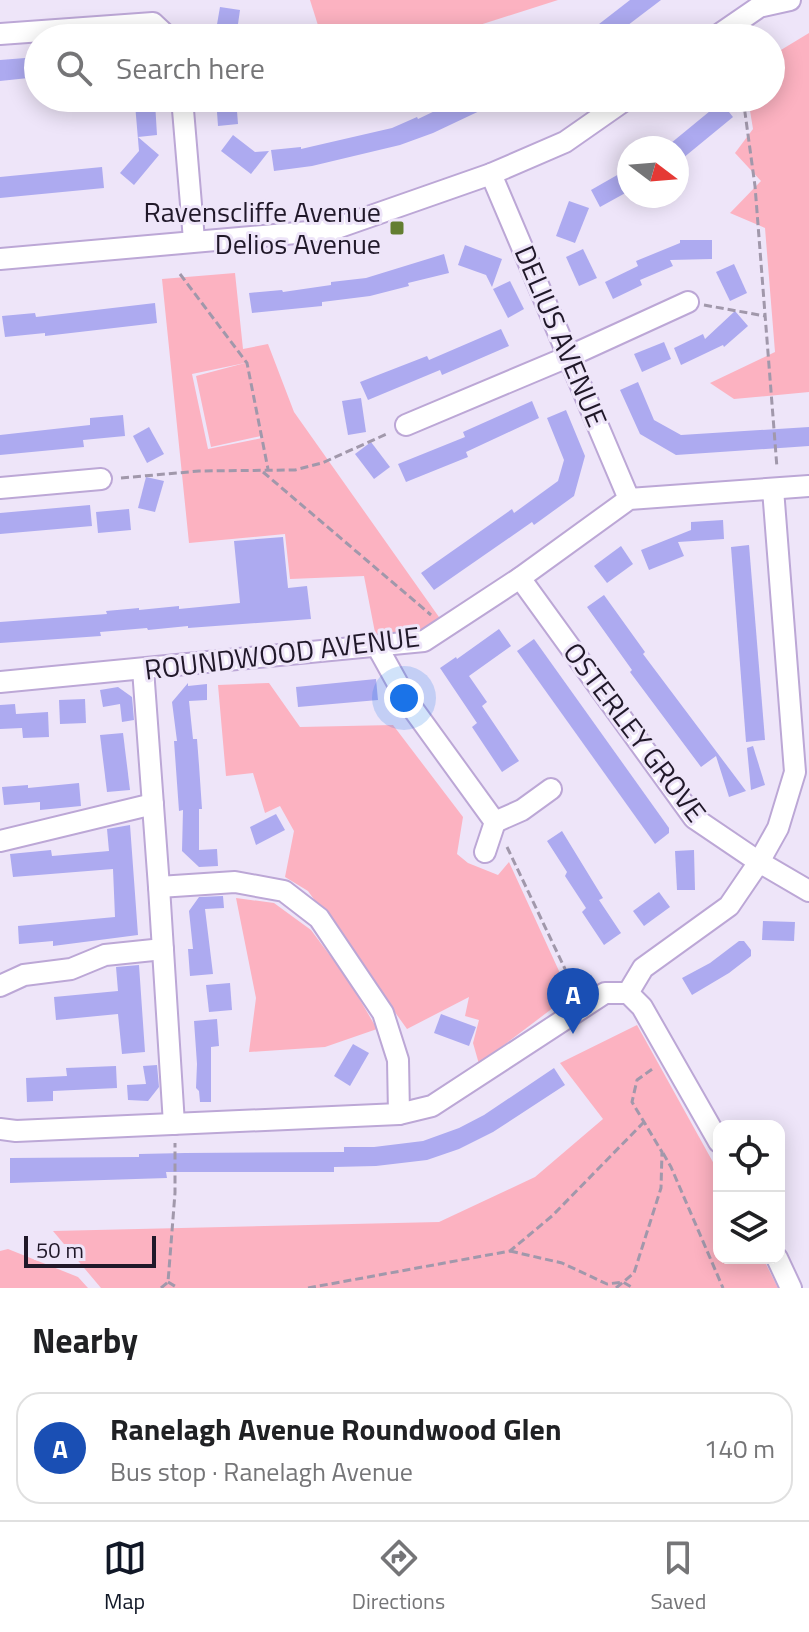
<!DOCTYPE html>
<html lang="en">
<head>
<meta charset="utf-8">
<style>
	body { margin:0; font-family:"Titillium Web",sans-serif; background:#f2f2f2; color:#202124 }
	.controls { position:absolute; right:24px; bottom:24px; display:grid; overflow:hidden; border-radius:16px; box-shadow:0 4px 20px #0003 }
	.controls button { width:72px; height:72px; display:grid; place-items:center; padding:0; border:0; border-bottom:2px solid #e0e0e0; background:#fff; color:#202124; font:40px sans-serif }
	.compass { position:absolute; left:617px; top:136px; width:72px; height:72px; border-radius:50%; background:#fff; box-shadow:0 4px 20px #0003; rotate:106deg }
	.scale { position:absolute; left:24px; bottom:20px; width:132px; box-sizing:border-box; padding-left:8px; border:4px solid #201829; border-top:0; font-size:22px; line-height:28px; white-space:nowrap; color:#201829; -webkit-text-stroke:6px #eee5f9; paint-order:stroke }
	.you { position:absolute; left:404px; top:698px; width:28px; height:28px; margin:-20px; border:6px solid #fff; border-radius:50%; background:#1a73e8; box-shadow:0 0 0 12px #1a73e833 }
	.badge { display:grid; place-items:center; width:52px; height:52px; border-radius:50%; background:#111827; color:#fff; font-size:26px; font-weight:700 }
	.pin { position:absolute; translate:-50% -66px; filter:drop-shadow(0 2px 4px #0008) }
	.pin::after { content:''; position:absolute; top:42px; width:28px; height:24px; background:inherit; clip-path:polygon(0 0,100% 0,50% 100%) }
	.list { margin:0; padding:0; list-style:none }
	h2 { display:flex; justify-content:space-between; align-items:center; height:104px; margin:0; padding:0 32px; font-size:34px }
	h2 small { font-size:26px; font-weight:400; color:#757577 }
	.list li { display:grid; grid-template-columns:52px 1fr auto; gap:24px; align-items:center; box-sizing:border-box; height:112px; margin:0 16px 16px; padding:0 16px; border:2px solid #e0e0e0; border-radius:24px }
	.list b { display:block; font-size:30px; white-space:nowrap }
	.list p { margin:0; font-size:26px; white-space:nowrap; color:#757577 }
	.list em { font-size:26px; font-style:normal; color:#757577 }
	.icon { flex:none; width:44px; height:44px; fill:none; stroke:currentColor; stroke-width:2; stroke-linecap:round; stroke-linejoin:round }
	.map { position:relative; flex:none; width:809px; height:1288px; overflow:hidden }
	.search { position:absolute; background:#fff; box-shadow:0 4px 20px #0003; left:24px; right:24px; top:24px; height:88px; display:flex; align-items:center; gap:20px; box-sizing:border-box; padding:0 28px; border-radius:44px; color:#757577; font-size:30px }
	.sheet { height:232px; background:#fff }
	nav { display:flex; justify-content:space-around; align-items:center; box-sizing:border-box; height:112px; border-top:2px solid #e0e0e0; background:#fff; font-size:22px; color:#757577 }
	nav a { display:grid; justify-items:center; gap:4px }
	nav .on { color:#111827 }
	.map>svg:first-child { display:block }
</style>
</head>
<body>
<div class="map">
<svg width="809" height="1288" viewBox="0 0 809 1288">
	<rect width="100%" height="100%" fill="#eee5f9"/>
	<g fill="#fcb2c1" fill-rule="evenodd">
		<polygon points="310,0 558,0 439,38 322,38"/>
		<polygon points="809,33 809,392 734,399 710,383 775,352 765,228 730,213 761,181 735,153 753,129 748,98 771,98 771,56"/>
		<path d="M235 273 243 349 268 344 294 412 446 627 378 648 364 576 290 579 285 534 189 543 162 279ZM245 363 196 376 211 447 261 436 262 438 208 449 192 374Z"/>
		<polygon points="269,683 300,727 393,725 463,817 457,854 468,863 498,875 509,862 570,995 479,1064 473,1043 479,1020 465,1016 469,997 407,1029 308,891 285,877 294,831 280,806 265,813 253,773 226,776 218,685"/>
		<polygon points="236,898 274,903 311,930 349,981 377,1029 325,1047 249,1052 256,998"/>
		<polygon points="637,1025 719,1173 719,1258 763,1258 778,1288 101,1288 53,1231 439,1222 535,1177 603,1119 560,1063"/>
		<polygon points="8,1249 78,1277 88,1288 0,1288 0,1251"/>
	</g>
	<g fill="#adaaf0">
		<polygon points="630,0 661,0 611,38 581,38"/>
		<polygon points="220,7 240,10 236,38 215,36"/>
		<polygon points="38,57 38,77 0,81 0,60"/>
		<polygon points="216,98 236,98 238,124 218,126"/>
		<polygon points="462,98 507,98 433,133 400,145 312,166 274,171 271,150 301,147 301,149 392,128 417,117 418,119"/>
		<polygon points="155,102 157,135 138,137 159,155 134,185 120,173 139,151 135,104"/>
		<polygon points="721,102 733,117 677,163 677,148 665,148"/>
		<polygon points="233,135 255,152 269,151 251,174 221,151"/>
		<polygon points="102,167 104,188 0,198 0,177"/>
		<polygon points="629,172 629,191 600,207 591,190 619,174 621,178"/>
		<polygon points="569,201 589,208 575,243 556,236"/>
		<polygon points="680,240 712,240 712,259 670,260 673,266 640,280 642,285 613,299 605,282 638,266 636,261 680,243"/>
		<polygon points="465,245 502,259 492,287 486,275 458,265"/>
		<polygon points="583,249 597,278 579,286 566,257"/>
		<polygon points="444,254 449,273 408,283 409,286 370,296 322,302 322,306 252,313 249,293 282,290 283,292 331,285 331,282 366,278"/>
		<polygon points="734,264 747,293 730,301 716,272"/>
		<polygon points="510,281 524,309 508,318 493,289"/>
		<polygon points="155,303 157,323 45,336 45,333 5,337 2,316 35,313 36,317"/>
		<polygon points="735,311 748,326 724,347 723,345 681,365 674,348 703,334 705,339"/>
		<polygon points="501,329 509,346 442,375 440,370 368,400 360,382 427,356 429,360"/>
		<polygon points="664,342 671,359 642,372 634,354"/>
		<polygon points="638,382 654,420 681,435 809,427 809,446 676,455 640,434 620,390"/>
		<polygon points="361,398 366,432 348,435 342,401"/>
		<polygon points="532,401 539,418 466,452 468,457 406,482 398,464 465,437 463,432"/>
		<polygon points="566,410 585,456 574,496 534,525 532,522 434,590 421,573 512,509 514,513 558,481 564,460 547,418"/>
		<polygon points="123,415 125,436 83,440 84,447 0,455 0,435 90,425 90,418"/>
		<polygon points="149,427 164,454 147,463 133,436"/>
		<polygon points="371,442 390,467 374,479 355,454"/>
		<polygon points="146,477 164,481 155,512 138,508"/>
		<polygon points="90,505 92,526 0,534 0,513"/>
		<polygon points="129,509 131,530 98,533 96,512"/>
		<polygon points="723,520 724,539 678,542 684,556 649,570 641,550 691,530 691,522"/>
		<polygon points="283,537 288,588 307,586 311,619 188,628 188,626 148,630 147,628 100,632 101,636 0,643 0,622 107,614 106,611 139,608 139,610 179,606 179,609 240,603 234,541"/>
		<polygon points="749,545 765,740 746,742 731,547"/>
		<polygon points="621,546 633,564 607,583 594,566"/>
		<polygon points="604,595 645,652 643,654 746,791 729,797 716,756 701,767 630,672 632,670 587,607"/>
		<polygon points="499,629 511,646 469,676 487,702 482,706 519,761 502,772 472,727 477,723 440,668 456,657 457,659"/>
		<polygon points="534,639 669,828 669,833 655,844 517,651"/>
		<polygon points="376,679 378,700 298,707 296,687"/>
		<polygon points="188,683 188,686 207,684 207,700 189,701 193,739 197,739 199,765 202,809 199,809 199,850 217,849 218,866 199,867 182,851 183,810 179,811 174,741 177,741 172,702"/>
		<polygon points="118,687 132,697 134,720 122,722 120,704 103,707 100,690"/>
		<polygon points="85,699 86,723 60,724 59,700"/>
		<polygon points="15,704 16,714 48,712 49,737 23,738 22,728 0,729 0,705"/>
		<polygon points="123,733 130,790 107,792 100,735"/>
		<polygon points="753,746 765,785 751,790 747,748"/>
		<polygon points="79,783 81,806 40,810 40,802 4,805 2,787 28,785 28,788"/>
		<polygon points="276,814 285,830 256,845 250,827"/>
		<polygon points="130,825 138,935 53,946 53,941 19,944 18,926 115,917 113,869 13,877 10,854 51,850 52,856 109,851 107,829"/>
		<polygon points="562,831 603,898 599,900 621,933 604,945 582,912 586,908 565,876 567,872 547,841"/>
		<polygon points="694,850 695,890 677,890 675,851"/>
		<polygon points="659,892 670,907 644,926 633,911"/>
		<polygon points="223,896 224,908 205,909 213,974 190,976 188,949 193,949 189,911 199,897"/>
		<polygon points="763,921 795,922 794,941 762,940"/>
		<polygon points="739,941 744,941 751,950 751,956 729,973 692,995 682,978 710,963"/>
		<polygon points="139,965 145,1052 122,1054 118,1014 56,1020 54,997 118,991 116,967"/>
		<polygon points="230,983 232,1010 209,1012 206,985"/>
		<polygon points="441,1014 476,1027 469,1046 434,1033"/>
		<polygon points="217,1019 219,1046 211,1047 211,1102 200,1102 199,1091 196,1088 197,1064 194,1021"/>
		<polygon points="353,1044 369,1053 350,1086 334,1076"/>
		<polygon points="157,1065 159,1087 148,1101 128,1100 127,1085 146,1084 143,1066"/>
		<polygon points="116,1066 117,1088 53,1091 53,1101 27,1102 26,1078 67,1076 66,1068"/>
		<polygon points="554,1068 565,1085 493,1132 459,1149 427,1160 376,1166 334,1167 334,1172 166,1172 167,1178 10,1183 10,1158 139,1157 139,1154 185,1153 344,1152 344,1147 374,1147 423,1141 459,1128 484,1115"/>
	</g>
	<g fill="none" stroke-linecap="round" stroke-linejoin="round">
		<g stroke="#bca7d6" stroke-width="24">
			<g id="street">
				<polyline points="0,34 153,23 169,38"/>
				<polyline points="714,38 759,7 790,0"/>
				<polyline points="182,98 194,240"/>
				<polyline points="491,174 629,499"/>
				<polyline points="0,259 331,230 491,174 565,142 628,98"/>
				<polyline points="406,425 570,356 688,302"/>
				<polyline points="0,488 101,479"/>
				<polyline points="520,578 694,818 759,862 809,891"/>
				<polyline points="378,648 408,702 495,822 485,852"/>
				<polyline points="143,669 159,887 235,882 284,891 319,918 383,1013 398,1060 399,1114"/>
				<polyline points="0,682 424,641 520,578 629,499 809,486"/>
				<polyline points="495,822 522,810 551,789"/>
				<polyline points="0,841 153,804"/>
				<polyline points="159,887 174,1124"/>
				<polyline points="0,986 24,975 71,969 105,955 163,949"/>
				<polyline points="628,993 642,1007 719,1142"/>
				<polyline points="0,1129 16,1131 399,1114 432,1106 605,993 628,993 643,968 729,906 759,862 778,828 795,772 773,489"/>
				<polyline points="777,1258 791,1288"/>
			</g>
		</g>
		<g stroke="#a198ab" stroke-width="3" stroke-dasharray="8 4" stroke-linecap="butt">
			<polyline points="743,98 755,186 777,468"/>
			<polyline points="180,274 247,363 268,469"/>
			<polyline points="704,305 765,316"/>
			<polyline points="263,472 431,615"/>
			<polyline points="121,478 199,471 295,470 322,463 389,433"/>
			<polyline points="507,847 576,992"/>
			<polyline points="663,1153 671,1167 723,1288"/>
			<polyline points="510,1251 562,1263 607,1284 623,1282 633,1288"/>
			<polyline points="168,1282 178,1288"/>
			<polyline points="161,1288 168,1282 175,1193 175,1143"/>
			<polyline points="308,1288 510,1251 552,1216 644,1122"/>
			<polyline points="616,1288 634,1273 661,1188 662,1152 632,1102 637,1080 655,1067"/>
		</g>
		<use href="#street" stroke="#fff" stroke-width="20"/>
	</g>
	<rect fill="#637e31" stroke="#eee5f9" stroke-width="3" x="389" y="220" width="16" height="16" rx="4"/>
	<g text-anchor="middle" stroke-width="6" stroke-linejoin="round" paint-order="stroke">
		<g font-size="28" fill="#201829" stroke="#eee5f9" text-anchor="end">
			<text x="381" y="222">Ravenscliffe Avenue<tspan x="381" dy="32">Delios Avenue</tspan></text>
		</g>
		<g font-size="28" fill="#201829" stroke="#eee5f9">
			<text transform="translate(561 336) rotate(67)" y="10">DELIUS AVENUE</text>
			<text transform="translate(282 653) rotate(-7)" y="10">ROUNDWOOD AVENUE</text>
			<text transform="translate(635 732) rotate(53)" y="10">OSTERLEY GROVE</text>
		</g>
	</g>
</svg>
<div class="controls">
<button><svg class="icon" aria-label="locate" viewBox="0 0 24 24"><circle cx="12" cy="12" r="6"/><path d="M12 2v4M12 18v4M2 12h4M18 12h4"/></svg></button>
<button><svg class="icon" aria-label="layers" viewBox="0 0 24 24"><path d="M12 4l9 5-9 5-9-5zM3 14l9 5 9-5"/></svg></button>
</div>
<svg class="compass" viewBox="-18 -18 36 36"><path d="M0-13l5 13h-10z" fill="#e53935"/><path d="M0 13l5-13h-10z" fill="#757577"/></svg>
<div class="scale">50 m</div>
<div class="you"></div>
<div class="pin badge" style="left:573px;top:1034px;background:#1a4fb4">A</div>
<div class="search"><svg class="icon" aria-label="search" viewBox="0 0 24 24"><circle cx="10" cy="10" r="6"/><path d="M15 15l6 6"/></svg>Search here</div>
</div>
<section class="sheet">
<h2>Nearby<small></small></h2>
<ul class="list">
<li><span class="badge" style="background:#1a4fb4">A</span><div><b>Ranelagh Avenue Roundwood Glen</b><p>Bus stop · Ranelagh Avenue</p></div><em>140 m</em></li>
</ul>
</section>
<nav>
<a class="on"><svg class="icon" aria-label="map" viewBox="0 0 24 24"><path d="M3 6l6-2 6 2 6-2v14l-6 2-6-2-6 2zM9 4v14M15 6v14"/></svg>Map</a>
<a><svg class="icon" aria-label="directions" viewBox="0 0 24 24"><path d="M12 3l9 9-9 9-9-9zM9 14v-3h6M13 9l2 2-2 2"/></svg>Directions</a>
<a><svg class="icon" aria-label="saved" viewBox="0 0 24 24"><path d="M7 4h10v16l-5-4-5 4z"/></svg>Saved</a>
</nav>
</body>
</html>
